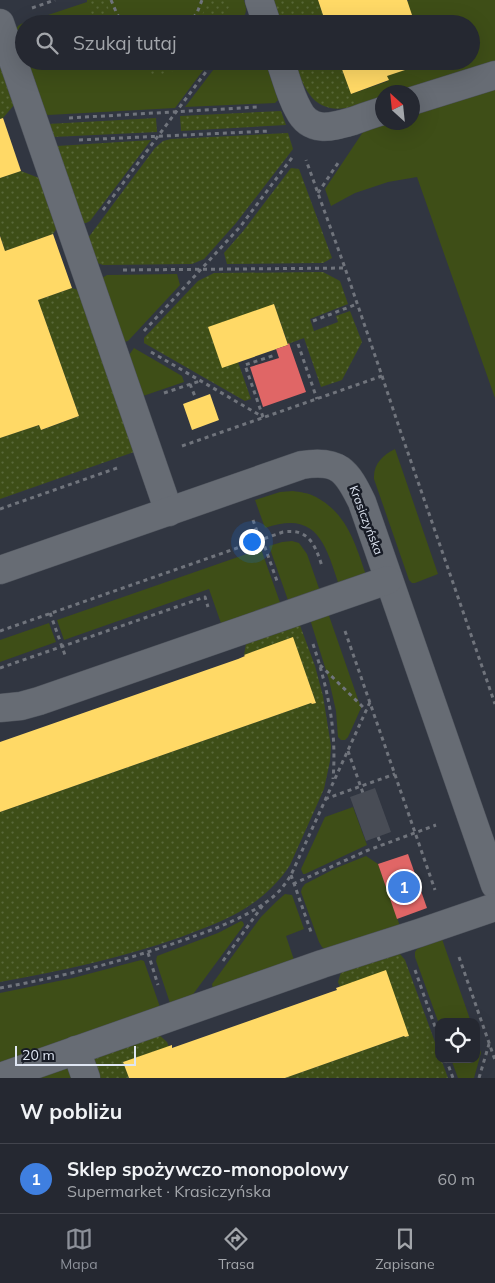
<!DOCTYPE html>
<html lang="pl">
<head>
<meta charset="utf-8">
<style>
	body { margin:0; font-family:Mulish,sans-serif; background:#2d3039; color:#f1f3f6 }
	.controls { position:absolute; right:15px; bottom:15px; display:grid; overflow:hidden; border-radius:10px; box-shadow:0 5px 20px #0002 }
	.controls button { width:45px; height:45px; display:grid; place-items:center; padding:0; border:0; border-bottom:1px solid #42444d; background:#252831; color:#f1f3f6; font:25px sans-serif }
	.compass { position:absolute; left:375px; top:85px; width:45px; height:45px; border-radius:50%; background:#252831; box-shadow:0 5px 20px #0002; rotate:333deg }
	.scale { position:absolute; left:15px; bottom:12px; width:121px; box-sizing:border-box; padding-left:5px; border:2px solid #dfe6f3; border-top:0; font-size:14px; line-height:18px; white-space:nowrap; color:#dfe6f3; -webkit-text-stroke:4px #171b25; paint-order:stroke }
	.you { position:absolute; left:251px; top:541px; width:18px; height:18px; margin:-12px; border:4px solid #fff; border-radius:50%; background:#1a73e8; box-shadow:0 0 0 8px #1a73e833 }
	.badge { display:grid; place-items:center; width:32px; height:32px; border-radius:50%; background:#8c9099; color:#fff; font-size:16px; font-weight:700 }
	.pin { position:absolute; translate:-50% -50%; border:2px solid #fff; box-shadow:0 1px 5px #0006 }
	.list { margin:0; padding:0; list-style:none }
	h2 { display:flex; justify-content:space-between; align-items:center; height:65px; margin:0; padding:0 20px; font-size:21px }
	h2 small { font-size:16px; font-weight:400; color:#a3a6ab }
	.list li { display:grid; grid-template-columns:32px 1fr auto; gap:15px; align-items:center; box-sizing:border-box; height:70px; padding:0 20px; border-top:1px solid #42444d }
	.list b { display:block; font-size:19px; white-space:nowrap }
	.list p { margin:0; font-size:16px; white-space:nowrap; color:#a3a6ab }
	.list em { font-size:16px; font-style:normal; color:#a3a6ab }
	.icon { flex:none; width:28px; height:28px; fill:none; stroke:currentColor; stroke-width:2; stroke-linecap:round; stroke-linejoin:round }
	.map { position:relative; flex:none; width:495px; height:1078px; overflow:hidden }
	.search { position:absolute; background:#252831; box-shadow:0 5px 20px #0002; left:15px; right:15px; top:15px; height:55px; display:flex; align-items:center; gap:12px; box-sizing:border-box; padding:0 18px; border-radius:28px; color:#a3a6ab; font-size:19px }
	.sheet { height:135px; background:#252831 }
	nav { display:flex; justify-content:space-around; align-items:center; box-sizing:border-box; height:70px; border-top:1px solid #42444d; background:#252831; font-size:14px; color:#a3a6ab }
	nav a { display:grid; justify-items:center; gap:2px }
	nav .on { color:#8c9099 }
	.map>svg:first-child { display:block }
</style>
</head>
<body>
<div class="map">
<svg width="495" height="1078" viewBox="0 0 495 1078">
	<defs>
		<pattern id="garden-dots" width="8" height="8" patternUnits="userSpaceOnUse" patternTransform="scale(1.25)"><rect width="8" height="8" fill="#3e4e17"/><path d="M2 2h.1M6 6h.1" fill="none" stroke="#596839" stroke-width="1.8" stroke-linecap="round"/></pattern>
	</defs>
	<rect width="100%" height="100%" fill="#313641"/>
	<g fill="#3e4e17">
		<path d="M87 0H244C248 13 246 14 238 24H24V54L16 29 18 26 21 24 87 2Z"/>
		<polygon points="410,0 495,0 495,62 399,92 382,92 382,98 356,106 351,94 388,81 387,76 429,61 471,61 471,24 415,24 407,1"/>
		<polygon points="26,61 210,61 175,108 48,115 45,114"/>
		<polygon points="220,61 265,61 278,100 275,103 185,107"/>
		<polygon points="495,87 495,398 417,177 388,182 355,193 331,206 325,189 365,129 385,123 412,122 413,114"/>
		<polygon points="177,274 180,285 128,341 124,342 102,278 107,275"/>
		<polygon points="134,348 182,376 184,382 143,396 129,355"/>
		<path d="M395 449 438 574 415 583H412L409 580 374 479C373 464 383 455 395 449Z"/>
		<path d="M293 491C300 492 309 493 316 497 348 514 356 546 367 578L340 588C326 547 319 509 265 528L255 500 280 492Z"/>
		<polygon points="292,541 299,543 307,554 321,594 290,606 269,546 282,542"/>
		<polygon points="261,549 282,608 223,629 209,589 64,640 57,620"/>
		<polygon points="327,610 361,708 348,737 345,740 341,740 338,737 336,711 329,680 309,616"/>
		<polygon points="49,623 56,642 0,662 0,640"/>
		<polygon points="353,807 367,845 305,874 303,874 301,869 325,817"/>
		<polygon points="366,856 378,864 401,929 326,950 322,947 319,942 301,892 302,888 305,884 336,868"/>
		<polygon points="285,894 292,895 304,929 286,936 295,963 213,989 212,984 261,917 277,901"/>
		<polygon points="241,921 243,922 244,925 191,997 170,1003 156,961 157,956 218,933"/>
		<polygon points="442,939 471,1022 439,1022 439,1024 415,957 415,952 417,949"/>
		<polygon points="141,960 144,961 145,964 160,1007 0,1065 0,993 73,978"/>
		<polygon points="476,1038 481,1053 474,1078 458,1078 451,1059 476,1059"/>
		<path d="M59 1068C69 1068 69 1070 75 1078H30Z"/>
	</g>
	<g fill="url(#garden-dots)">
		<polygon points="92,0 106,0 109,10 117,24 95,24 87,2"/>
		<polygon points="207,0 228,0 230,6 217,24 195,24 202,16"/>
		<polygon points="273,0 318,0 326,24 281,24"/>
		<polygon points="132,61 190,61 185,68 154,76"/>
		<path d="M294 61H339L356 106C316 117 305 93 294 61Z"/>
		<polygon points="0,66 14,105 3,118 0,119"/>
		<polygon points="281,111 286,125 181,131 180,116"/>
		<polygon points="156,118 157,132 53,137 48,124"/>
		<polygon points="288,133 293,149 236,223 204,259 192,264 103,265 97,263 88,238 155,148 163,141 171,139"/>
		<polygon points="151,140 90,221 86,223 83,223 57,146"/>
		<polygon points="291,168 299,169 332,258 323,263 227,264 224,253 244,230"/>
		<polygon points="21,171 39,178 57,228 53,234 5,251 0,235 0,178"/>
		<polygon points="323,272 340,281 348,304 310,319 314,331 338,322 336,316 350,311 362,342 342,380 321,387 304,338 288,344 274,304 238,362 251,399 245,401 144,343 144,338 198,281 214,273"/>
		<polygon points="72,288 78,290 134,452 0,499 0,438 39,425 42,430 79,416 38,300"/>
		<path d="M298 620 315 666 323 696 331 746 330 761 324 789 290 865C281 879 269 891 256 901 233 918 207 927 181 937 122 958 61 971 0 982V812L311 703 312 704 316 703 293 638 244 655 247 638Z"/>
		<polygon points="394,953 400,954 405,960 439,1053 439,1059 441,1059 448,1078 285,1078 404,1036 405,1037 408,1036 340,987 338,982 342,969"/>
		<polygon points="157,1033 167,1042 169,1047 123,1062 129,1078 97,1078 93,1058"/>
	</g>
	<g fill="#ffd966">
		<polygon points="318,0 407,0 415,24 326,24"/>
		<polygon points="339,61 429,61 429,62 387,76 389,80 351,94"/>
		<polygon points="3,118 21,171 0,178 0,119"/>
		<polygon points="53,234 72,288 38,300 79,416 41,430 39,425 0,438 0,236 5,251"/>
		<polygon points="274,304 288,345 222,368 208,327"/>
		<polygon points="210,394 219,420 192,430 183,404"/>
		<polygon points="293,637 316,703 312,704 311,703 0,812 0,742 238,659 245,656 244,655"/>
		<polygon points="386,970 409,1036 405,1037 404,1036 285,1078 129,1078 123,1062 172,1045 172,1048 263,1016 331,992 337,990 336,988"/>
	</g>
	<g fill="#e06666">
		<polygon points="289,343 306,392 263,407 250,367 279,358 276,349 288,345 288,344"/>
		<polygon points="408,854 427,908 397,919 378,864"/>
	</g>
	<polygon fill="#484c55" points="375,788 391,832 366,841 350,797"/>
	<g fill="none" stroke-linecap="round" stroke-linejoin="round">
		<g stroke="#4e535c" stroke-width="29">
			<g id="street">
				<polyline points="259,0 267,24"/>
				<polyline points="0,23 169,512"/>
				<path d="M280 61C286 77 290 95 298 109 310 134 332 127 353 121 363 117 373 114 382 111"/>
				<polyline points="412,101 495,75"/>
				<path d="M0 570 302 465C339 459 347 471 362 502L495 885"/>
				<polyline points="0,708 21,706 39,701 388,580"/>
				<polyline points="76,1050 86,1078"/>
				<polyline points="0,1077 322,964 419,933 495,907"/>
			</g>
		</g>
		<g stroke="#70747c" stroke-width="3" stroke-dasharray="4 4" stroke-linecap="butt">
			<polyline points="111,0 117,14 124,24"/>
			<polyline points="32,8 55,0"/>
			<polyline points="188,24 197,13 202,0"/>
			<polyline points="69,118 258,107"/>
			<polyline points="79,140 270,131"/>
			<polyline points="318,193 340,160"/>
			<polyline points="103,210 214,61"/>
			<polyline points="123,270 345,268 306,160"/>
			<polyline points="313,321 357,304"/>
			<polyline points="144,331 240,227 294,155"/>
			<polyline points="298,344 317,399"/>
			<polyline points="151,352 263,417"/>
			<polyline points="382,376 399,427 495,704"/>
			<polyline points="190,384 196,399"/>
			<polyline points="164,393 200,381"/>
			<polyline points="263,417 245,365 275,355"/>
			<polyline points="182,446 382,376 345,268"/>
			<polyline points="0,509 117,468"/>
			<polyline points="253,520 260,540"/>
			<polyline points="262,539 277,581"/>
			<polyline points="50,613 65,655"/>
			<path d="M0 631 283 532C309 528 315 545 322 566"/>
			<polyline points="345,631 435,890"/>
			<path d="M313 644C328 689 337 731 333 779"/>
			<polyline points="320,665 366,710"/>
			<polyline points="0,668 205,597 208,607"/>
			<polyline points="348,751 363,793"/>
			<polyline points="325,799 395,774"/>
			<polyline points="378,837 382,845"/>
			<polyline points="291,875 311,932"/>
			<polyline points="293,884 366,851 436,825"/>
			<polyline points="148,953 158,985"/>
			<polyline points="459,957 495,1060"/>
			<polyline points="223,961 263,905"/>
			<polyline points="415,970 439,1038"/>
			<path d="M0 988C65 976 129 960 192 937 218 928 253 914 274 896 281 890 286 883 291 875L370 702"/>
			<polyline points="446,1059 453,1078"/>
			<polyline points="479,1078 489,1044"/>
		</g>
		<use href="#street" stroke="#676c74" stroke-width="28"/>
	</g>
	<g text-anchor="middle" stroke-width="5" stroke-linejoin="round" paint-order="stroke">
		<g font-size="12" fill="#dfe6f3" stroke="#171b25">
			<text transform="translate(366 520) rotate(69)" y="4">Krasiczyńska</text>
		</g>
	</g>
</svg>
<div class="controls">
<button><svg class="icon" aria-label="locate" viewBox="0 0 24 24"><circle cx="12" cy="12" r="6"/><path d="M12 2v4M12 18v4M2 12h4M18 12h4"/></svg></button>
</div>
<svg class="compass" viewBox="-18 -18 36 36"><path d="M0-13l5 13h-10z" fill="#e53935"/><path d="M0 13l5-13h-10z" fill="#a3a6ab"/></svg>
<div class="scale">20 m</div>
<div class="you"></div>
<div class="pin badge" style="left:404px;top:887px;background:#3f7fe0">1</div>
<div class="search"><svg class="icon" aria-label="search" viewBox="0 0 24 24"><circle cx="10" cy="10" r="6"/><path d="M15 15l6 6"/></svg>Szukaj tutaj</div>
</div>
<section class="sheet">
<h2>W pobliżu<small></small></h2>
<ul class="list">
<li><span class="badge" style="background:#3f7fe0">1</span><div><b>Sklep spożywczo-monopolowy</b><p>Supermarket · Krasiczyńska</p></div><em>60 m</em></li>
</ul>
</section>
<nav>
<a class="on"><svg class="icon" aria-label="map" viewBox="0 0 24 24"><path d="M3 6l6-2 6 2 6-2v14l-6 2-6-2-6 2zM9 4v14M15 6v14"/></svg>Mapa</a>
<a><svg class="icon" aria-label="directions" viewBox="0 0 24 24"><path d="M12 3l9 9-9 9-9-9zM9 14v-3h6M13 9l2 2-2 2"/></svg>Trasa</a>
<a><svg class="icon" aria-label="saved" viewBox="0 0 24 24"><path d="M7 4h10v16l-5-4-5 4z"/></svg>Zapisane</a>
</nav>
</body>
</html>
